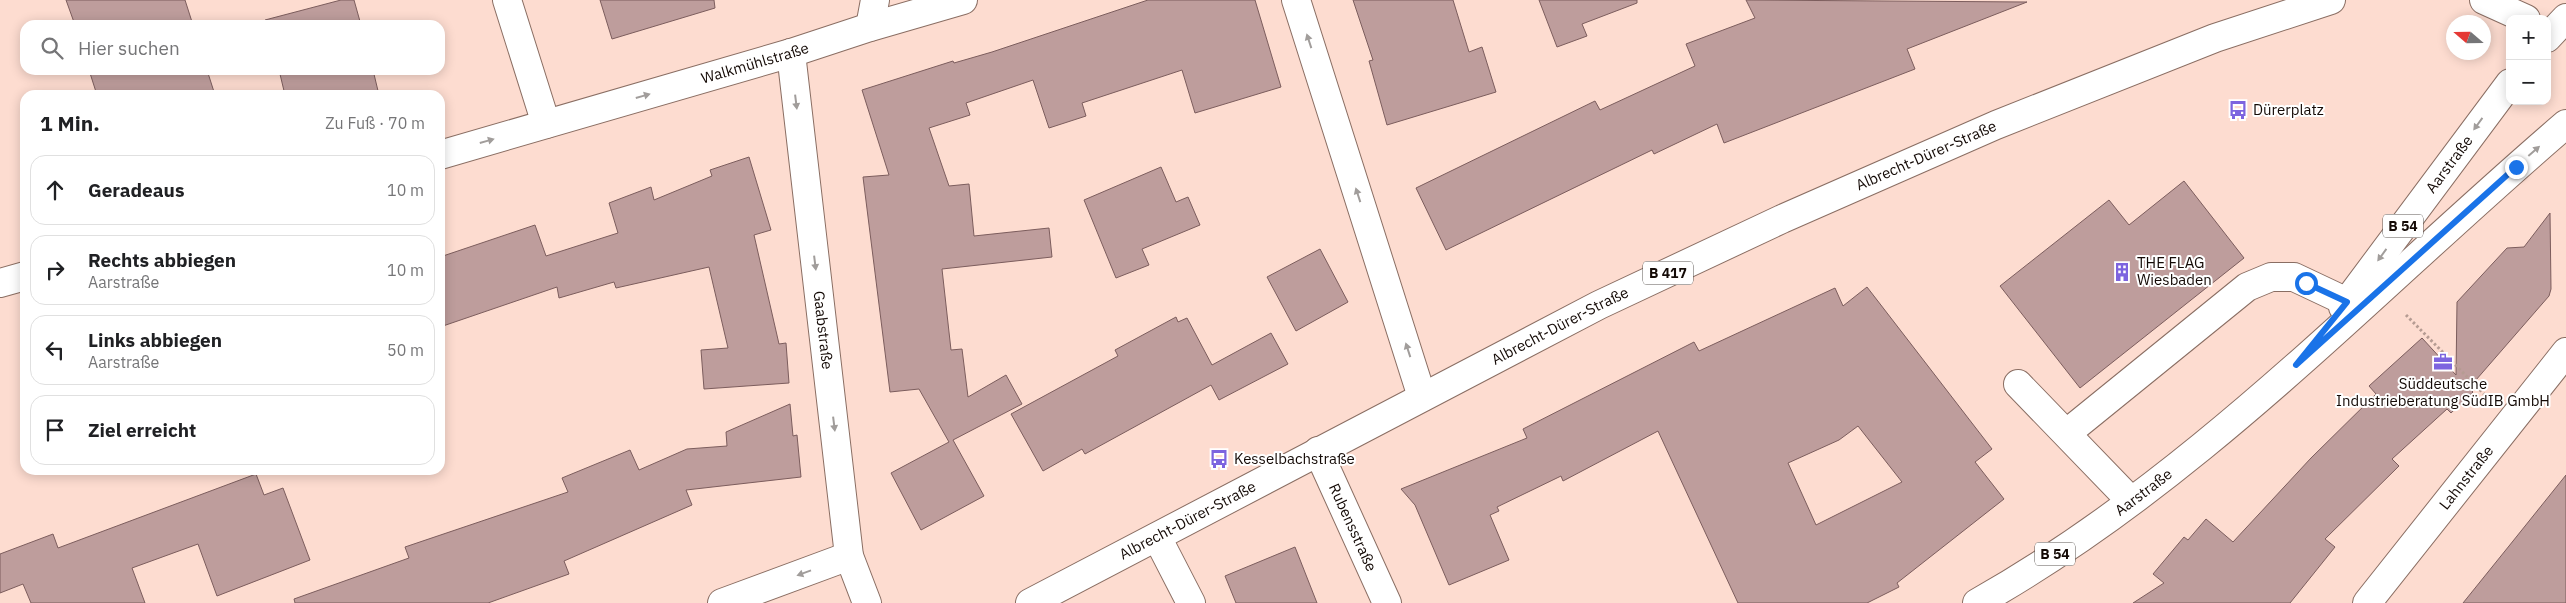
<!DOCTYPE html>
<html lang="de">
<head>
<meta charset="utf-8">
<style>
	body { margin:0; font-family:"IBM Plex Sans",sans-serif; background:#f6f6f6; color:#202124 }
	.controls { position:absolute; right:15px; top:15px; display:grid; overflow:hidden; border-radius:10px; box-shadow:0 2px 12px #0003 }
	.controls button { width:45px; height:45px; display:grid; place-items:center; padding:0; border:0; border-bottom:1px solid #e0e0e0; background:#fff; color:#202124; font:25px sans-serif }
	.compass { position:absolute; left:2446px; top:15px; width:45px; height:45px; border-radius:50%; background:#fff; box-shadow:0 2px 12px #0003; rotate:290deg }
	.stop { position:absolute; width:15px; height:15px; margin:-11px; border:4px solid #1a73e8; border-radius:50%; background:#fff }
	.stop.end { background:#1a73e8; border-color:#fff; box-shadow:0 1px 5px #0008 }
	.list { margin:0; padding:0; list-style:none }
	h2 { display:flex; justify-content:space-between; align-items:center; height:65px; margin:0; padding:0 20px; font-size:21px }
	h2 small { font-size:16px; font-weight:400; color:#757577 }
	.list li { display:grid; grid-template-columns:32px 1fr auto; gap:15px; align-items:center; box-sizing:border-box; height:70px; margin:0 10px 10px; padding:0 10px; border:1px solid #e0e0e0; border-radius:15px }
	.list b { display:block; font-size:19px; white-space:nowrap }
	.list p { margin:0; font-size:16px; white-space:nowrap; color:#757577 }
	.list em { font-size:16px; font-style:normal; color:#757577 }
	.icon { flex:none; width:28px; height:28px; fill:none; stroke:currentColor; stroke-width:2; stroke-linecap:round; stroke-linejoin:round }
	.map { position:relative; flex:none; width:2566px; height:603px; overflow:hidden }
	.search { position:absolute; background:#fff; box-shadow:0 2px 12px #0003; left:20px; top:20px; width:425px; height:55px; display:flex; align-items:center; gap:12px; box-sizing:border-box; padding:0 18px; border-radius:15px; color:#757577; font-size:19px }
	.panel { position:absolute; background:#fff; box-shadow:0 2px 12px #0003; left:20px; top:90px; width:425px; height:385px; border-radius:15px }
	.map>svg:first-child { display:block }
</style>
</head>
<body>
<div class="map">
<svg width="2566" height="603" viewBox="0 0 2566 603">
	<rect width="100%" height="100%" fill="#fddcd0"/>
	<g fill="#be9d9c" stroke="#7c5d5d" fill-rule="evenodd">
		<polygon points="66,0 185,0 193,25 75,25"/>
		<polygon points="341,0 354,0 361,25 267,25 265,20"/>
		<polygon points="600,0 714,0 715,8 612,39"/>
		<polygon points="1148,0 1255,0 1281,87 1195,113 1182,70 1082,103 1086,116 1049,128 1033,80 966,103 970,115 929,128 949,186 969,184 974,236 1049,228 1052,257 942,269 951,350 962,349 968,397 1006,375 1022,404 953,440 984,496 921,530 891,473 949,442 919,389 890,392 863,177 889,175 862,90 953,61 954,63 992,52"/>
		<polygon points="1353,0 1453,0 1469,52 1482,47 1496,92 1387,125 1369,61 1373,60"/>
		<polygon points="1539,0 1637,0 1637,3 1582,24 1587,36 1557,47"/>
		<polygon points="1746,0 2027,2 1907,49 1915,69 1724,143 1717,124 1654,154 1652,150 1446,250 1416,188 1595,101 1600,110 1695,66 1686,44 1755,18"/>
		<polygon points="89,70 207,70 215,95 97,95"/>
		<polygon points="279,70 373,70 379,95 285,95"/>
		<polygon points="749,157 771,230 754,235 779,344 786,343 789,383 704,389 701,350 728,348 709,267 616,288 614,282 559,298 557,287 440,327 440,257 535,225 546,256 618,233 609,203 651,187 654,200 712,176 710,170"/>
		<polygon points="1161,167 1176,202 1188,197 1200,225 1142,249 1149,265 1116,278 1084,200"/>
		<polygon points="2184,181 2244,258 2080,388 2000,286 2109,200 2129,225"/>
		<polygon points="2550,213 2551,289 2549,296 2469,388 2473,392 2451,413 2447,409 2392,459 2399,466 2325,539 2335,547 2290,603 2133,603 2164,583 2153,574 2184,537 2188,540 2206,519 2233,542 2311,458 2376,394 2369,386 2422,338 2456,375 2457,302 2507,248 2524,247"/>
		<polygon points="1320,249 1348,302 1296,331 1267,277"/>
		<path d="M1867 287 1992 449 1975 462 2004 499 1897 583 1899 587 1867 603H1738L1658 431 1563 481 1561 476 1497 507 1499 511 1490 515 1509 560 1449 585 1415 505 1401 489 1527 438 1523 429 1694 342 1699 351 1835 288 1843 306ZM1858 426 1902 482 1816 525 1788 463 1839 440Z"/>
		<polygon points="1176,317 1178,322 1187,318 1212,365 1271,333 1288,364 1219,400 1211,385 1085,454 1082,449 1043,471 1011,414 1118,356 1115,350"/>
		<polygon points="790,404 793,436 797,435 801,477 686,490 692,505 564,561 569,574 488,603 295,603 294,599 409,558 405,547 568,492 562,478 630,450 639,470 687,449 727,446 726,432"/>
		<polygon points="256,474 264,495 283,488 310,560 217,596 198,544 132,568 145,603 31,603 23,584 0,593 0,554 53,534 58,548"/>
		<polygon points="2566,475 2566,603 2463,603 2509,546"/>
		<polygon points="1295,547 1317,603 1236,603 1225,576"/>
	</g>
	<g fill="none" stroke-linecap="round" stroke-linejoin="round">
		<g stroke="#8a6e63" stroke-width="30">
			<g id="minor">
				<polyline points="507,0 546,124"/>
				<polyline points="1296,0 1422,397"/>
				<polyline points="870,27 875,0"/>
				<path id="s1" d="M791 53 849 556 867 603"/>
				<path id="s2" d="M440 155 791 53 870 27 963 0"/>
				<polyline points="0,283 25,276"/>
				<polyline points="2018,384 2131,501"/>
				<polyline points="2067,433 2247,287 2271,277 2294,277 2347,302"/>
				<path id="s3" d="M1318 451 1387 603"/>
				<polyline points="1157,537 1191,603"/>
				<polyline points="722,603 849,556"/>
				<path id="s4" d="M2367 603 2566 352"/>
			</g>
		</g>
		<g stroke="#8a6e63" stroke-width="30">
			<g id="major">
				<polyline points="2484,0 2526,19"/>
				<polyline points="2547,38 2566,18"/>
				<path id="s5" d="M2343 307 2510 83"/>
				<path id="s6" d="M1030 603 1599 305 1782 219 1996 125 2215 38 2331 0"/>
				<path id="s7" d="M1977 603C2199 478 2374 288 2566 124"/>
			</g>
		</g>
		<g stroke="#b69c93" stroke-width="3" stroke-dasharray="2.5 2.5" stroke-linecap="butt">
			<polyline points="2406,315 2485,395"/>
			<polyline points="2448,362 2452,359"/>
		</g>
		<use href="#minor" stroke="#fff" stroke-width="28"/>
		<use href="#major" stroke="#fff" stroke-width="28"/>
	</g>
	<defs><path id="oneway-solid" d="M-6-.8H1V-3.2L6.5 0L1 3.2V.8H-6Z" transform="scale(1.25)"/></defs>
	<g fill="#a19d9b">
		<use href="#oneway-solid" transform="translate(1309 41) rotate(-108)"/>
		<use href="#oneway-solid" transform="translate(643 96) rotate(-16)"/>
		<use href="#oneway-solid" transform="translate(796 102) rotate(83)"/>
		<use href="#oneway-solid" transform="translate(2478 124) rotate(126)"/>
		<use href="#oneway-solid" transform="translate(487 141) rotate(-16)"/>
		<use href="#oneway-solid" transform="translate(2534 151) rotate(-41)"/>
		<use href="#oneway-solid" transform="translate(1358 195) rotate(-108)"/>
		<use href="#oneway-solid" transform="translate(2382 255) rotate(126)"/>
		<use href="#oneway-solid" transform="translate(815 263) rotate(83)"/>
		<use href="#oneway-solid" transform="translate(1408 350) rotate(-108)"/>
		<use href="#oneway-solid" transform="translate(834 424) rotate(83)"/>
		<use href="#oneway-solid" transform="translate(804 573) rotate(160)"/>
	</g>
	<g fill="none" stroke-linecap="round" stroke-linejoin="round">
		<polyline stroke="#1a73e8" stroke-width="6" points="2306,283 2347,302 2296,365 2516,167"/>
	</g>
	<defs>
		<g id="bus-bare" transform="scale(1.5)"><path d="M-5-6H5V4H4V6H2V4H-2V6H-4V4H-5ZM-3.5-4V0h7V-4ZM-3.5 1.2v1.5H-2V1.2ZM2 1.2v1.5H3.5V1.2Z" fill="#7d64df" stroke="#fff" stroke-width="2.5" paint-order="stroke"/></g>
		<g id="building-bare" transform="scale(1.5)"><path d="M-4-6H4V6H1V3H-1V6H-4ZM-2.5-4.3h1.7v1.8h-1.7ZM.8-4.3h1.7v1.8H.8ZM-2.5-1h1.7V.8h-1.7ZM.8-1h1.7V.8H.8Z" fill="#7d64df" stroke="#fff" stroke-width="2.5" paint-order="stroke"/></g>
		<g id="office-bare" transform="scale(1.5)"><path d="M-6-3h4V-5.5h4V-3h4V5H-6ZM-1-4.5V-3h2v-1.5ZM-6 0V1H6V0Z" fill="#7d64df" stroke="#fff" stroke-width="2.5" paint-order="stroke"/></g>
	</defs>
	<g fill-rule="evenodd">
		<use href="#bus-bare" x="2238" y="110"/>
		<use href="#building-bare" x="2122" y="272"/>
		<use href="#office-bare" x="2443" y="362"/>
		<use href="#bus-bare" x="1219" y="459"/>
	</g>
	<g text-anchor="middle" stroke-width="4" stroke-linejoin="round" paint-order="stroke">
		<g fill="#fff" stroke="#5a5451" stroke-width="1">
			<rect x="2383" y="214.5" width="40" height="23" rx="4"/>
			<rect x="1643" y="261.5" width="50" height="23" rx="4"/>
			<rect x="2035" y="542.5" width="40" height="23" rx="4"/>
		</g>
		<g font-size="14" font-weight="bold" fill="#140a06">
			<text x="2403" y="231">B 54</text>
			<text x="1668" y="278">B 417</text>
			<text x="2055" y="559">B 54</text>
		</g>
		<g font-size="15" fill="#140a06" stroke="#fff">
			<text dy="5" stroke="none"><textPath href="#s2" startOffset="328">Walkmühlstraße</textPath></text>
			<text dy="5" stroke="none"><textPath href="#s6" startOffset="1002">Albrecht-Dürer-Straße</textPath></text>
			<text dy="5" stroke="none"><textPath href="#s5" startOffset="178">Aarstraße</textPath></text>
			<text dy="5" stroke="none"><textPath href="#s6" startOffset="598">Albrecht-Dürer-Straße</textPath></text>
			<text dy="5" stroke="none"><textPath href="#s1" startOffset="279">Gaabstraße</textPath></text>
			<text dy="5" stroke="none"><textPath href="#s4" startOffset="160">Lahnstraße</textPath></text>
			<text dy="5" stroke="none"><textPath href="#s7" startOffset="200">Aarstraße</textPath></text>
			<text dy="5" stroke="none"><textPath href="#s6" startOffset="178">Albrecht-Dürer-Straße</textPath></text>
			<text dy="5" stroke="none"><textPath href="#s3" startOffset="84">Rubensstraße</textPath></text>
		</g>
		<g font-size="15" fill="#140a06" stroke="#fff" text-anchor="start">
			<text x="2253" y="115">Dürerplatz</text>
			<text x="2137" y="268">THE FLAG<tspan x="2137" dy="17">Wiesbaden</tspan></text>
			<text x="2443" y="389" text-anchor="middle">Süddeutsche<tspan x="2443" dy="17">Industrieberatung SüdIB GmbH</tspan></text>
			<text x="1234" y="464">Kesselbachstraße</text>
		</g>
	</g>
</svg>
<div class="controls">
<button>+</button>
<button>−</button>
</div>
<svg class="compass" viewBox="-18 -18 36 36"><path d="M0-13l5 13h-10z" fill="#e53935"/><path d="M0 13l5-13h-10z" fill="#757577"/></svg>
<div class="stop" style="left:2306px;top:283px"></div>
<div class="stop end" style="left:2516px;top:167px"></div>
<div class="search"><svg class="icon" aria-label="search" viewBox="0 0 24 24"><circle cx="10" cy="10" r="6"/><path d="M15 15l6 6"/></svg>Hier suchen</div>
<section class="panel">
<h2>1 Min.<small>Zu Fuß · 70 m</small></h2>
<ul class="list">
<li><svg class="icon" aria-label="ahead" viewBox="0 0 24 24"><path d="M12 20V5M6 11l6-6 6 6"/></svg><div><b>Geradeaus</b></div><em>10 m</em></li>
<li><svg class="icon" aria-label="right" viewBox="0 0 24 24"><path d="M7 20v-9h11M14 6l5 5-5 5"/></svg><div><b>Rechts abbiegen</b><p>Aarstraße</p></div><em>10 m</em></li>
<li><svg class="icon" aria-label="left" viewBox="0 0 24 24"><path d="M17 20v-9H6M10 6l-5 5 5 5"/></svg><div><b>Links abbiegen</b><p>Aarstraße</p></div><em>50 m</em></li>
<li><svg class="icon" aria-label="arrive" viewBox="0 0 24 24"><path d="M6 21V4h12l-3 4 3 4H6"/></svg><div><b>Ziel erreicht</b></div></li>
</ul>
</section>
</div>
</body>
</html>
